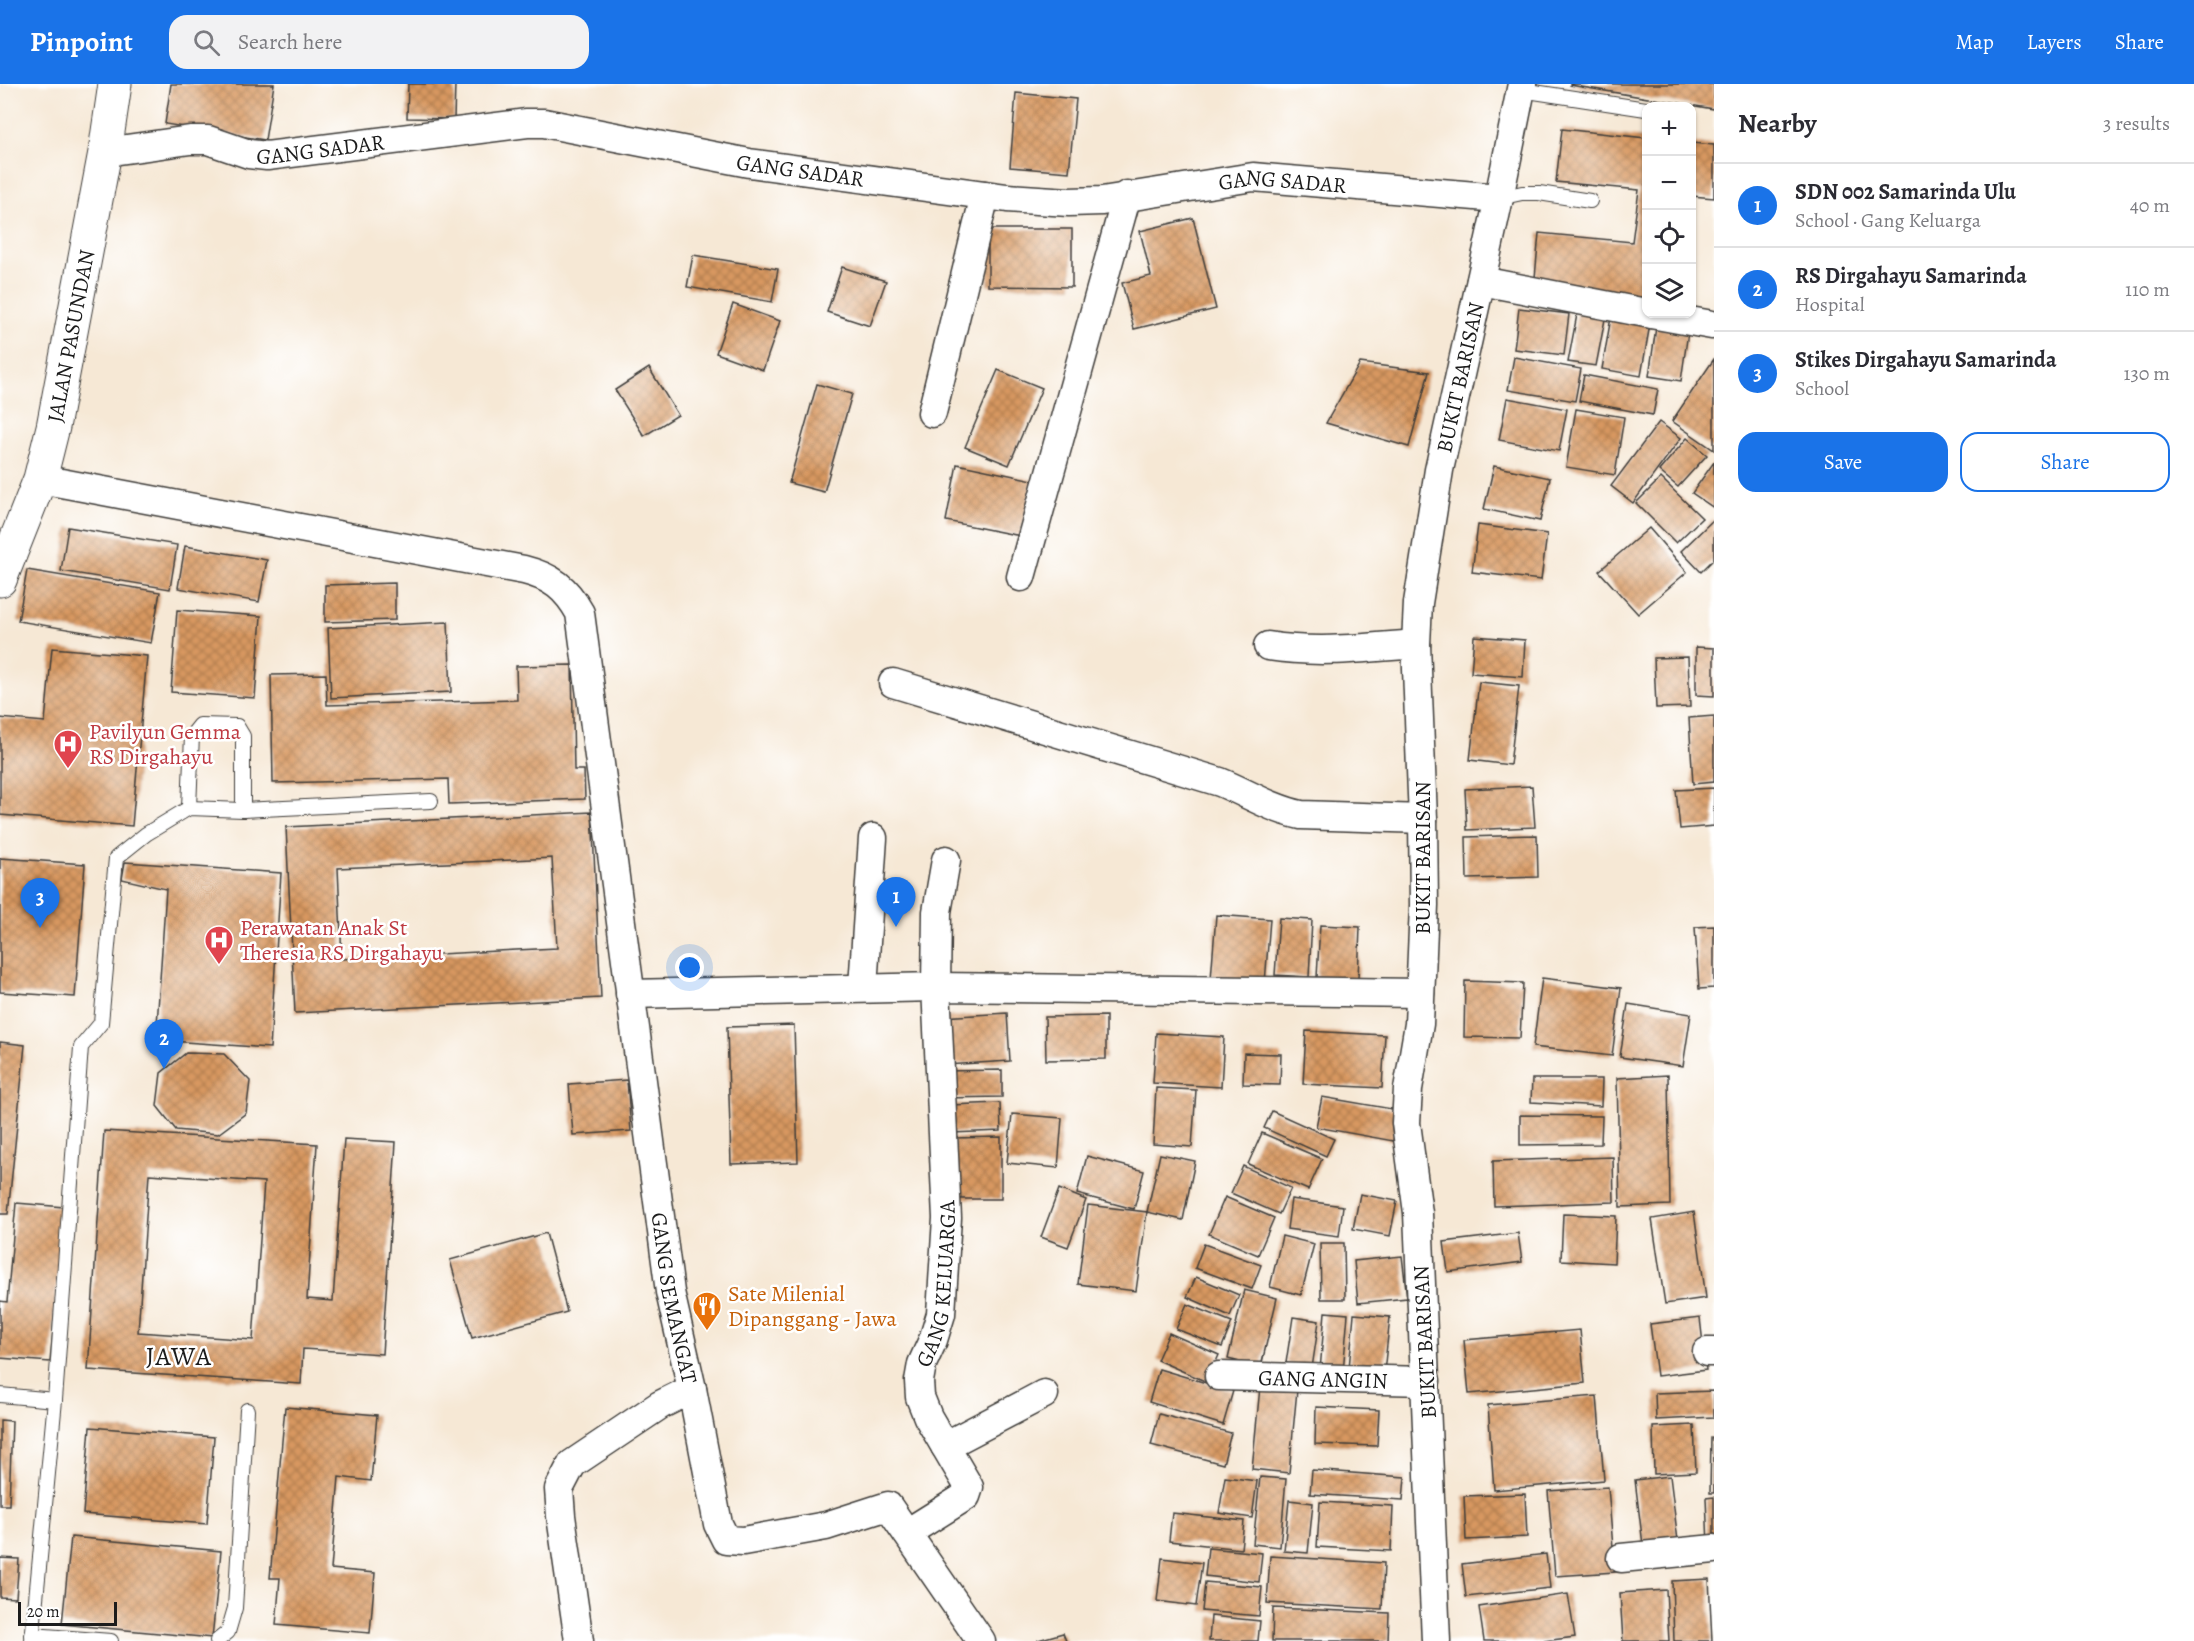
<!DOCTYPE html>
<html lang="en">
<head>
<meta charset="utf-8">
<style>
	body { margin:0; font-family:Alegreya,serif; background:#f2f2f3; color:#2b2b33 }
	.controls { position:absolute; right:18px; top:18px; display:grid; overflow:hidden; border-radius:12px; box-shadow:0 2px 4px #0004 }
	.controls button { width:54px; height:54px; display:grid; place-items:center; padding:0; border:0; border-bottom:2px solid #e1e1e2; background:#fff; color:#2b2b33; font:30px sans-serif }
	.scale { position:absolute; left:18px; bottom:15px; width:99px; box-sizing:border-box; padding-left:6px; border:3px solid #1c1c1c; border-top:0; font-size:16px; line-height:21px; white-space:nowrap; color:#1c1c1c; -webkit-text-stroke:4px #fff; paint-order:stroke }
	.you { position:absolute; left:690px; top:884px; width:21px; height:21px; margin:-15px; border:4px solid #fff; border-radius:50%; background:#1a73e8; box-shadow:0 0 0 9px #1a73e833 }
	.badge { display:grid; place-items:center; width:39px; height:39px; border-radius:50%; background:#1a73e8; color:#fff; font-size:20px; font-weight:700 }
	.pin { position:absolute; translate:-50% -50px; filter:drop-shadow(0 2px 3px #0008) }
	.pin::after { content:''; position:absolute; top:32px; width:21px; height:18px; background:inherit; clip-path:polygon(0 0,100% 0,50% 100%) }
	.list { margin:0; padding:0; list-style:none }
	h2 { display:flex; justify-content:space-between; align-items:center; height:78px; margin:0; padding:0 24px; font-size:26px }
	h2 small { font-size:20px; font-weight:400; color:#7c7c81 }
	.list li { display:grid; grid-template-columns:39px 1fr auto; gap:18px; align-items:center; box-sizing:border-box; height:84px; padding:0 24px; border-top:2px solid #e1e1e2 }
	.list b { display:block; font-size:22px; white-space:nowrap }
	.list p { margin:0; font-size:20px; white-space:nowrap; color:#7c7c81 }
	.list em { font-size:20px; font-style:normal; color:#7c7c81 }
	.actions { display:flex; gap:12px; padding:18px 24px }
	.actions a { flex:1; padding:14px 0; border:2px solid #1a73e8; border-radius:18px; text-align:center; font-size:21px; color:#1a73e8 }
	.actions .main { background:#1a73e8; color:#fff }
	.icon { flex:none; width:33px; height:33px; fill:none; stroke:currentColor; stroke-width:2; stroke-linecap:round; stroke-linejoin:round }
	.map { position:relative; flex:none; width:1714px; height:1557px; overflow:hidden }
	header { display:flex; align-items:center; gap:36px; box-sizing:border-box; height:84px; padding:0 30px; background:#1a73e8; color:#fff }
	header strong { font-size:28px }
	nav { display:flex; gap:33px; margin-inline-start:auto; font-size:21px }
	.search { width:420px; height:54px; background:#f2f2f3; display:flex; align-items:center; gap:15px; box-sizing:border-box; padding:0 21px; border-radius:18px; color:#7c7c81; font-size:22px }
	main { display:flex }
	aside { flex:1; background:#fff }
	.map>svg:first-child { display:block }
</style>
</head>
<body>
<header>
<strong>Pinpoint</strong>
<div class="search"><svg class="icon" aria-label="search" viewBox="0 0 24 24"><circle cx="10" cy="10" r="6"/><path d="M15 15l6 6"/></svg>Search here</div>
<nav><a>Map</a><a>Layers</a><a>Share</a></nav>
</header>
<main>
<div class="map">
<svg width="1714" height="1557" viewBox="0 0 1714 1557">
	<defs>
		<pattern id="building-cross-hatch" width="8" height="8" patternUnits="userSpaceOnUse" patternTransform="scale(1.5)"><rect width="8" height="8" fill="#d89860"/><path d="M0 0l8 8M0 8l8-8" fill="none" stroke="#ae7b4e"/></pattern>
	</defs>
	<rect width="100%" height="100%" fill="#fff"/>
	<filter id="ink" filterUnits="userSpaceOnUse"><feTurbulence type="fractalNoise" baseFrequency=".0167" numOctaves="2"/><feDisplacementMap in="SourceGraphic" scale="12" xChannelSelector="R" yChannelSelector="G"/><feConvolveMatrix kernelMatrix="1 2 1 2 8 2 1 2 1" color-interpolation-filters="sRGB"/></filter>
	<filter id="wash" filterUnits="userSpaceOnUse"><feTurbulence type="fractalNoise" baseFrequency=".008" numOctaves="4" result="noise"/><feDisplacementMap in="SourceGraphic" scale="24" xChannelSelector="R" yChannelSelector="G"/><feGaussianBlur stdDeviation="1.35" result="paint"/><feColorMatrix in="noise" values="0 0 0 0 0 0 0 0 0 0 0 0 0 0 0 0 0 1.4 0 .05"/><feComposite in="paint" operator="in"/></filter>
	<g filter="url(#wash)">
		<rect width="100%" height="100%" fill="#f6e8d5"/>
		<g id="blocks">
			<g fill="url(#building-cross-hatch)" fill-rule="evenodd">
				<polygon points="171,0 274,0 265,56 165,40"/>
				<polygon points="408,0 455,0 454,35 407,34"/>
				<polygon points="1570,0 1714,0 1714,25 1570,1"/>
				<polygon points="1016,9 1076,15 1069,88 1010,83"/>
				<polygon points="1562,45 1646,54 1646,216 1534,205 1539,149 1632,158 1639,106 1556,98"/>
				<polygon points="1692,59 1714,61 1714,114 1692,112"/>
				<polygon points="1193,134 1216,225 1134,245 1122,199 1151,192 1140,147"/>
				<polygon points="988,145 1072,145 1072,203 988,202"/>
				<polygon points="693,171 778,185 772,218 687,203"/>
				<polygon points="842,183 886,197 870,242 827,228"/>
				<polygon points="733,220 780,237 763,286 716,269"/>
				<polygon points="1519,224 1569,230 1564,271 1514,265"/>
				<polygon points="1578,225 1606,230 1596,282 1568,278"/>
				<polygon points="1611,233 1650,240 1641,292 1602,285"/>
				<polygon points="1656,243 1688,248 1681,297 1649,292"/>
				<polygon points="1514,273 1581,285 1575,317 1508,306"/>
				<polygon points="1714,275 1714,366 1672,337"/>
				<polygon points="1360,279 1429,288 1409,363 1326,339"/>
				<polygon points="649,284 678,331 644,352 615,306"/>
				<polygon points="998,286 1042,304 1009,381 965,363"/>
				<polygon points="1584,291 1658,305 1653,331 1579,317"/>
				<polygon points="817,300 852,310 824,408 789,399"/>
				<polygon points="1507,314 1567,325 1559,367 1499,356"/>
				<polygon points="1576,325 1624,333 1615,391 1566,383"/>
				<polygon points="1659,338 1681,354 1633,419 1611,402"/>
				<polygon points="1687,354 1707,371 1678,403 1659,387"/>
				<polygon points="1714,378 1714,424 1692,409"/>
				<polygon points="957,380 1033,396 1021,452 946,437"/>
				<polygon points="1494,382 1550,394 1540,437 1484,425"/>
				<polygon points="1661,394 1702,434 1676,459 1636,419"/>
				<polygon points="1714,435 1714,475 1701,488 1681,467"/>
				<polygon points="1478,441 1547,450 1541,496 1472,488"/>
				<polygon points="68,443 177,461 170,505 61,487"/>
				<polygon points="1649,444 1687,488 1638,530 1599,487"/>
				<polygon points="185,462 267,476 259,518 178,504"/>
				<polygon points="27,486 160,508 151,559 18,537"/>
				<polygon points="395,499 395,536 325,538 325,501"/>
				<polygon points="177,526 261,532 255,614 171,608"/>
				<polygon points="448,538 451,608 331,614 328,544"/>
				<polygon points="1474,552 1525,556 1523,593 1471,589"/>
				<polygon points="1696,563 1714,564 1714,612 1696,611"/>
				<polygon points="52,564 147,572 132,742 0,731 0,634 45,638"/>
				<polygon points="1688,573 1690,623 1656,624 1654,574"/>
				<polygon points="572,581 574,686 584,686 585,715 449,720 448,695 273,699 271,591 326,590 327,621 517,616 516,582"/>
				<polygon points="1479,598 1519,602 1510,681 1470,676"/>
				<polygon points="1714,632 1714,698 1693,700 1689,634"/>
				<polygon points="1532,702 1535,743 1467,746 1465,705"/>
				<polygon points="1714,704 1714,742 1680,745 1676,706"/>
				<path d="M592 728 601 914 295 929 286 743ZM552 774 557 864 342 875 338 784Z"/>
				<polygon points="1537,751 1538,793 1467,795 1466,753"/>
				<polygon points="0,774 85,780 75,913 0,908"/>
				<polygon points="125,778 281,789 270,964 156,956 166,805 122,795"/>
				<polygon points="1216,831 1270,835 1265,899 1211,895"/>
				<polygon points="1279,834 1312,836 1309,893 1275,891"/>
				<polygon points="1320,841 1360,843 1358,895 1317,893"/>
				<polygon points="1714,842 1714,904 1699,905 1695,843"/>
				<polygon points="1542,894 1621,904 1612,972 1533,963"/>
				<polygon points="1465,897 1523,899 1520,954 1464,953"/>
				<polygon points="1628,920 1691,930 1683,982 1620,973"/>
				<polygon points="1007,929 1010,977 945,981 942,933"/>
				<polygon points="1106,932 1106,975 1046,976 1045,933"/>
				<polygon points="794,941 798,1078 731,1080 727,943"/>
				<polygon points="1306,947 1385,951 1382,1004 1303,1000"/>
				<polygon points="1156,949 1224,953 1221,1003 1153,999"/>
				<polygon points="0,958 25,961 8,1130 0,1130"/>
				<polygon points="186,969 224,970 250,997 246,1029 218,1050 176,1046 157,1022 161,989"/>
				<polygon points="1244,969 1281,970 1280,1001 1243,1000"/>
				<polygon points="1002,986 1002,1013 943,1014 942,987"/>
				<polygon points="1668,991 1670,1121 1620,1123 1617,994"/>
				<polygon points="1532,995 1602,995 1601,1022 1531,1018"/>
				<polygon points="627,996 631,1047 573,1051 569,1000"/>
				<polygon points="1156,1004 1196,1006 1192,1063 1153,1060"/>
				<polygon points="1322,1013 1398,1026 1393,1057 1316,1043"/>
				<polygon points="1000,1019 1001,1047 951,1049 950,1021"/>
				<polygon points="1272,1027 1334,1055 1326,1072 1264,1044"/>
				<polygon points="1012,1030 1062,1034 1058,1084 1007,1079"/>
				<polygon points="1520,1031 1602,1032 1601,1060 1520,1061"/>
				<path d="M104 1047 317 1060 307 1215 333 1217 344 1055 396 1058 382 1270 303 1265 301 1300 88 1286ZM149 1090 264 1098 253 1256 138 1248Z"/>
				<polygon points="1262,1049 1322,1075 1308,1106 1248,1080"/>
				<polygon points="1001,1053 1001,1115 953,1115 953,1054"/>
				<polygon points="1160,1070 1195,1077 1183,1136 1147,1128"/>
				<polygon points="1087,1072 1144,1087 1134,1125 1077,1110"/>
				<polygon points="1613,1073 1614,1118 1494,1122 1493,1077"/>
				<polygon points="1243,1082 1291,1104 1279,1130 1231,1109"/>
				<polygon points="1059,1105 1086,1116 1068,1163 1041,1153"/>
				<polygon points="1360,1110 1397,1117 1390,1152 1353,1145"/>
				<polygon points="1225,1113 1274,1134 1258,1171 1209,1150"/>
				<polygon points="1291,1115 1343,1122 1339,1152 1287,1145"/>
				<polygon points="16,1119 64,1123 50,1278 0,1274 0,1217 7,1218"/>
				<polygon points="1088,1121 1147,1128 1136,1207 1078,1200"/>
				<polygon points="1694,1128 1706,1214 1665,1220 1652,1135"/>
				<polygon points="1563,1130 1616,1132 1614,1179 1561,1176"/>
				<polygon points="546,1149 567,1228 472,1254 450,1176"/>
				<polygon points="1518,1149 1522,1178 1448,1188 1444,1158"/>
				<polygon points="1282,1152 1314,1160 1301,1211 1270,1203"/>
				<polygon points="1320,1159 1344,1159 1345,1215 1321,1215"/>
				<polygon points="1204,1160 1261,1181 1252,1205 1195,1184"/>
				<polygon points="1402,1172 1407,1214 1358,1219 1354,1177"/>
				<polygon points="1196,1193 1239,1211 1230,1232 1187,1213"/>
				<polygon points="1244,1206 1277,1214 1261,1283 1228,1275"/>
				<polygon points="1187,1220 1232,1238 1222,1263 1176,1245"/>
				<polygon points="1325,1228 1348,1230 1343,1288 1320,1286"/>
				<polygon points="1354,1230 1390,1233 1384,1288 1349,1284"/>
				<polygon points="1293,1233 1319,1237 1312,1284 1286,1279"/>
				<polygon points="1700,1234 1706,1286 1657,1292 1650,1240"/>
				<polygon points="1580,1246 1585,1299 1469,1310 1464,1256"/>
				<polygon points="1169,1249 1219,1271 1207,1298 1157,1276"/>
				<polygon points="1159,1285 1233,1307 1223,1341 1149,1318"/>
				<polygon points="1260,1303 1297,1306 1289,1389 1252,1385"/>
				<polygon points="1714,1307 1714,1333 1656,1336 1655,1309"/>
				<polygon points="1597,1312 1604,1396 1494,1406 1488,1321"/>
				<polygon points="285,1323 377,1331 371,1397 339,1393 331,1485 375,1489 370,1549 276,1541 280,1494 270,1494"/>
				<polygon points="1316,1323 1379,1326 1377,1362 1315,1360"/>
				<polygon points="1159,1330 1231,1349 1223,1380 1151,1361"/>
				<polygon points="0,1336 12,1337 9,1421 0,1421"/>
				<polygon points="1694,1341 1696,1388 1654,1390 1653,1343"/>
				<polygon points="90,1343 214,1353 207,1440 83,1430"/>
				<polygon points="1711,1354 1714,1354 1714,1409 1710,1409"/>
				<polygon points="1312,1386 1405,1393 1403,1416 1310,1410"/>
				<polygon points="1670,1392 1679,1465 1644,1469 1635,1396"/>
				<polygon points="1225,1393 1257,1397 1252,1434 1219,1429"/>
				<polygon points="1260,1393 1286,1395 1280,1463 1253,1460"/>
				<polygon points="1608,1403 1615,1488 1555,1492 1548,1407"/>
				<polygon points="1525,1410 1527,1453 1466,1456 1464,1412"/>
				<polygon points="1714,1413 1714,1462 1708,1462 1706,1414"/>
				<polygon points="1289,1416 1313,1419 1308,1469 1284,1467"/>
				<polygon points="1320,1418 1393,1422 1391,1467 1317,1463"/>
				<polygon points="1172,1429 1244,1437 1241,1465 1169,1457"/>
				<polygon points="71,1453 221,1467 212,1554 62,1540"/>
				<polygon points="1208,1464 1262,1469 1259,1498 1205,1492"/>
				<polygon points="1546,1470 1550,1504 1466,1513 1462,1480"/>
				<polygon points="1270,1472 1384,1479 1382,1525 1267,1519"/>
				<polygon points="0,1474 19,1475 16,1514 0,1513"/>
				<polygon points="1162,1474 1202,1479 1196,1522 1157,1517"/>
				<polygon points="1709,1495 1712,1557 1674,1557 1672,1497"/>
				<polygon points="1205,1498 1262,1503 1259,1532 1202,1527"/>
				<polygon points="1666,1506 1669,1557 1623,1557 1620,1509"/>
				<polygon points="1568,1510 1575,1553 1544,1557 1484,1557 1479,1523"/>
				<polygon points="1273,1524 1389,1529 1388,1557 1272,1557"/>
				<polygon points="1211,1532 1260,1537 1258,1557 1209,1557"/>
				<polygon points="1063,1549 1066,1557 1038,1557 1038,1556"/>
			</g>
		</g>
	</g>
	<g filter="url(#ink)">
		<use href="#blocks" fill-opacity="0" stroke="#3d3b38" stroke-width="1.5"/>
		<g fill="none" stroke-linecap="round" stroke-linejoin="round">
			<g stroke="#3d3b38" stroke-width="16">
				<g id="lane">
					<polyline points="1521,6 1646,25"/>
					<polyline points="1499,114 1522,109 1539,109 1590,117"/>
					<polyline points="189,724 192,651 200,641 237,642 243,652 243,726"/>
					<polyline points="0,1311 55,1316"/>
					<polyline points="32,1551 111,1557"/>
					<polyline points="32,1557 55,1316 81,963 101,939 116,774 146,750 189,724 243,726 431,717"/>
					<polyline points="217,1557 228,1548 235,1524 247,1326"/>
				</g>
			</g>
			<g stroke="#3d3b38" stroke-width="31">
				<g id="street">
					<path id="s1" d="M105 68 190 56H208L249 70 267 72 527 39H544L749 79 1007 114 1069 118 1102 117 1253 93 1499 114"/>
					<polyline points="1481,197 1646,229"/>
					<polyline points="1651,230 1712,241"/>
					<polyline points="932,329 985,111"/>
					<path id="s2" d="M40 395 524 486C552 493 566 504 580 529L670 1208 692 1305 718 1440 726 1456 743 1457 826 1442 888 1422 981 1557"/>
					<polyline points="1021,493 1127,111"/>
					<path d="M1268 562C1318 570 1365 564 1416 560"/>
					<path d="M893 599 1220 698C1247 709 1272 725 1301 731L1423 735"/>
					<polyline points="863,903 873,754"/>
					<polyline points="630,910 936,903 1420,909"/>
					<polyline points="1707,1268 1714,1268"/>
					<path id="s3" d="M1219 1292 1426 1297"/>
					<polyline points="945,1362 1044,1310"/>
					<path id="s4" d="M907 1449 966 1412 969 1403 928 1333 920 1313 919 1297 922 1280 933 1256 941 1230 947 1134 936 903 937 828 946 776"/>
					<polyline points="1621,1474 1714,1465"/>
					<polyline points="579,1557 561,1432 559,1405 572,1380 660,1321 692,1305"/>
					<path id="s5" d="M1436 1557 1418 1129 1406 1039 1408 1005 1419 940 1424 821 1423 735 1416 560 1418 519 1439 386 1499 114 1522 0"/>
				</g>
			</g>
			<g stroke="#3d3b38" stroke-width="35">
				<g id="secondary">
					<path id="s6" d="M0 496 40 395 53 343 105 68 115 0"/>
				</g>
			</g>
			<use href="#lane" stroke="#fff" stroke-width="14"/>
			<use href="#street" stroke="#fff" stroke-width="28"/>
			<use href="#secondary" stroke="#fff" stroke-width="33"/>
		</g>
	</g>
	<defs>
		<g id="hospital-pin" transform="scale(1.5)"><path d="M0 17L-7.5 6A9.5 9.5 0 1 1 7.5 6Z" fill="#e0444e" stroke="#fff"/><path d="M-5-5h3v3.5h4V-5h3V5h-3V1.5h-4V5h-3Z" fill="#fff"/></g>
		<g id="restaurant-pin" transform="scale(1.5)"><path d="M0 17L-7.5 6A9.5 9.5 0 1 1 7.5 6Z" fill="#e8710a" stroke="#fff"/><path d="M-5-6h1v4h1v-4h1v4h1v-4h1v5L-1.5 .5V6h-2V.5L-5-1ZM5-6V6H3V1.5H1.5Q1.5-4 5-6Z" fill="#fff"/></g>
	</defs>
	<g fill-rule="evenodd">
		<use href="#hospital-pin" x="68" y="660"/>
		<use href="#hospital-pin" x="219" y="856"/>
		<use href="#restaurant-pin" x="707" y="1222"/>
	</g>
	<g text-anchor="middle" stroke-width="5" stroke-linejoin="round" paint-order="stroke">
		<g font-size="22" fill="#1c1c1c" stroke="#fff">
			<text dy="8" stroke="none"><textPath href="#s1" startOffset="219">GANG SADAR</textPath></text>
			<text dy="8" stroke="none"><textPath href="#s1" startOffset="705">GANG SADAR</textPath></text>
			<text dy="8" stroke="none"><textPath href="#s1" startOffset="1191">GANG SADAR</textPath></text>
			<text dy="8" stroke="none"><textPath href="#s6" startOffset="255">JALAN PASUNDAN</textPath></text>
			<text dy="8" stroke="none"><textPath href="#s5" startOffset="1270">BUKIT BARISAN</textPath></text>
			<text transform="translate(1422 774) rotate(-90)" y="8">BUKIT BARISAN</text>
			<text dy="8" stroke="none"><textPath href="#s4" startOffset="298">GANG KELUARGA</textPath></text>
			<text dy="8" stroke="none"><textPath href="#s2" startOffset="1257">GANG SEMANGAT</textPath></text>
			<text transform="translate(1424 1258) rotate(-93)" y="8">BUKIT BARISAN</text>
			<text dy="8" stroke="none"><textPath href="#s3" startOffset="104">GANG ANGIN</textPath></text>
		</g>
		<g font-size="22" fill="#be3a42" stroke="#fff" text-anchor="start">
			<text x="89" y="655">Pavilyun Gemma<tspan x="89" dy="25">RS Dirgahayu</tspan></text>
			<text x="240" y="851">Perawatan Anak St<tspan x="240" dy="25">Theresia RS Dirgahayu</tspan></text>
		</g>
		<g font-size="22" fill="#c56008" stroke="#fff" text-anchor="start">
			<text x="728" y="1217">Sate Milenial<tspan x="728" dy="25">Dipanggang - Jawa</tspan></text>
		</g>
		<g font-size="26" letter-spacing="1.5" fill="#1c1c1c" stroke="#fff">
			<text x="179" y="1281">JAWA</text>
		</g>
	</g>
</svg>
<div class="controls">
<button>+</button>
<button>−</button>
<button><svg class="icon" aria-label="locate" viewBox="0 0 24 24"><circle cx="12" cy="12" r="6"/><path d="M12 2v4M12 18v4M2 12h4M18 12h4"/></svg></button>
<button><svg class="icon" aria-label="layers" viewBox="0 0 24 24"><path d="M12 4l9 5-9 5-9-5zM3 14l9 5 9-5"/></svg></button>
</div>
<div class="scale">20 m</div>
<div class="you"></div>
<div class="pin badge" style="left:896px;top:843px">1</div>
<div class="pin badge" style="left:164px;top:985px">2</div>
<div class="pin badge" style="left:40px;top:844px">3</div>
</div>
<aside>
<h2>Nearby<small>3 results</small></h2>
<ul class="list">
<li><span class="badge">1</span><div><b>SDN 002 Samarinda Ulu</b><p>School · Gang Keluarga</p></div><em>40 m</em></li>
<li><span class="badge">2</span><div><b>RS Dirgahayu Samarinda</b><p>Hospital</p></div><em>110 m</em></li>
<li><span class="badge">3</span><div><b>Stikes Dirgahayu Samarinda</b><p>School</p></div><em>130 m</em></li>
</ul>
<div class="actions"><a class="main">Save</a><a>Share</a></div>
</aside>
</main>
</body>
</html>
